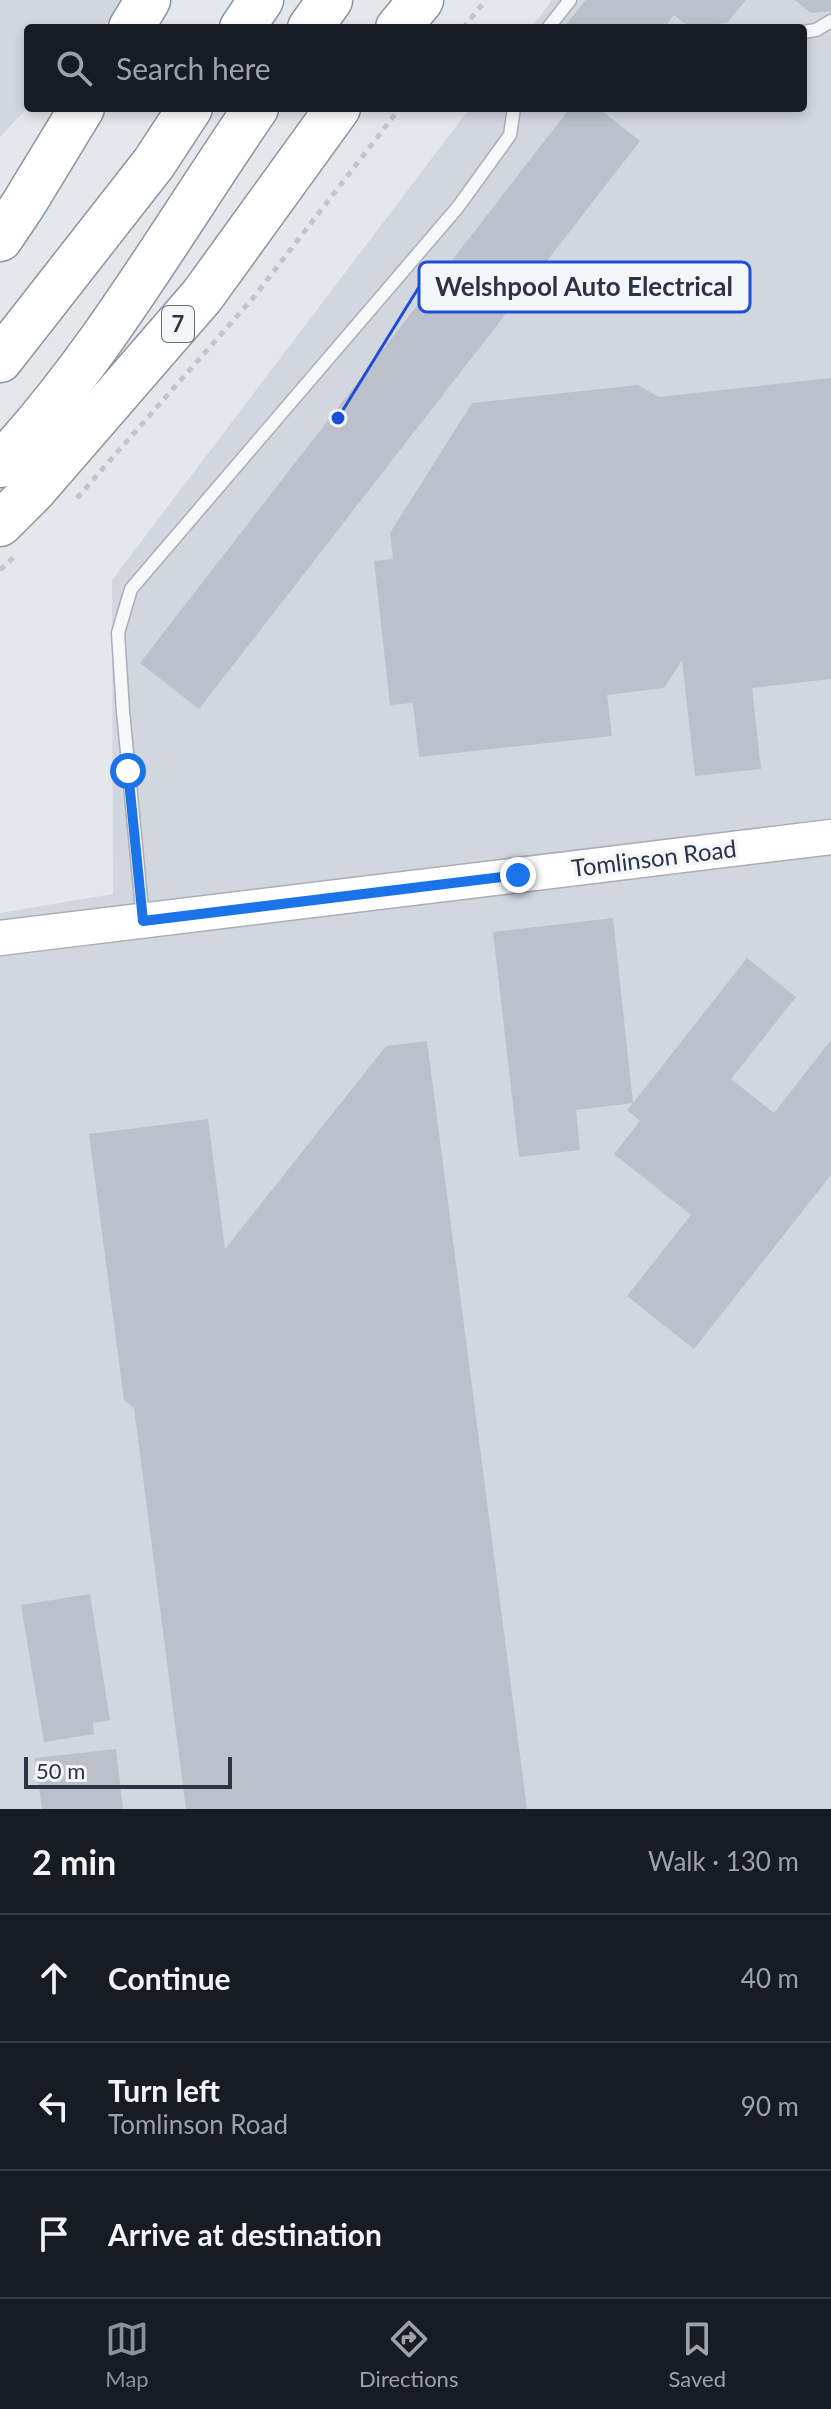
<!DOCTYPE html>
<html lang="en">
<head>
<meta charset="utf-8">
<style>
	body { margin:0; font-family:Lato,sans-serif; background:#20242c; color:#f1f3f6 }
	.scale { position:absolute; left:24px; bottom:20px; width:208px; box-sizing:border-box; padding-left:8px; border:4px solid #2b3445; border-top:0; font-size:22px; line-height:28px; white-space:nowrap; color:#2b3445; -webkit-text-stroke:6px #f4f6f9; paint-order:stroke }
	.stop { position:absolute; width:24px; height:24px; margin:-18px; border:6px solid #1a73e8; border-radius:50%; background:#fff }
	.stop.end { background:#1a73e8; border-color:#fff; box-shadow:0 2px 8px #0008 }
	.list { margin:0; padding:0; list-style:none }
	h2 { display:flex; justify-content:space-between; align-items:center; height:104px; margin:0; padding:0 32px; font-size:34px }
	h2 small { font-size:26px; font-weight:400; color:#9ea1a6 }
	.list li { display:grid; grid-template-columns:52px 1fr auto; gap:24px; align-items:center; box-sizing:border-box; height:128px; padding:0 32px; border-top:2px solid #363941 }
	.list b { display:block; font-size:30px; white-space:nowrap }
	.list p { margin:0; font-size:26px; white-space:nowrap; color:#9ea1a6 }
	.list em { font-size:26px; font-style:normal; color:#9ea1a6 }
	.icon { flex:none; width:44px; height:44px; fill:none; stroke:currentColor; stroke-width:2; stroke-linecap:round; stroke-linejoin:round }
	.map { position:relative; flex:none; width:831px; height:1809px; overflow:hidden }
	.search { position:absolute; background:#171b24; box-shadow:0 4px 12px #0003; left:24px; right:24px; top:24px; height:88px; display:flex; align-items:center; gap:20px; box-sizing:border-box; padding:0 28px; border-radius:8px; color:#9ea1a6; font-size:30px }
	.sheet { height:488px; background:#171b24 }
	nav { display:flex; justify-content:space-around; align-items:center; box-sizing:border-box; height:112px; border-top:2px solid #363941; background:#171b24; font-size:22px; color:#9ea1a6 }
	nav a { display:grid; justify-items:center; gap:4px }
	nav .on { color:#8c9099 }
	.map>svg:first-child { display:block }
</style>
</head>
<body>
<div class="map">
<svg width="831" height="1809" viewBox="0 0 831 1809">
	<rect width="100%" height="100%" fill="#e4e7ec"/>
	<g fill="#d2d6de">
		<polygon points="0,0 128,0 102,28 28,28 28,107 0,137"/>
		<polygon points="552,0 831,0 831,1809 0,1809 0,913 113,894 112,580 470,108 803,108 803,28 531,28"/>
	</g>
	<g fill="#bbc0ca">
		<polygon points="586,0 746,0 727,23 689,27 674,15 666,25 646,28 563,28"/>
		<polygon points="795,0 831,0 831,11 811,13"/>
		<polygon points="570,108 598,108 640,141 199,709 140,663"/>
		<polygon points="831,378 831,679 752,688 761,769 695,776 682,660 664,688 607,695 612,736 419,757 413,703 390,705 374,561 393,559 390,533 472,403 638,385 659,397"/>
		<polygon points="613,918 633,1103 747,958 796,997 731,1079 774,1113 831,1040 831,1175 694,1349 627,1296 691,1215 614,1154 640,1121 627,1110 633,1103 576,1110 580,1150 519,1157 493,932"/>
		<polygon points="427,1041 527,1809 186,1809 134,1408 124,1400 89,1134 208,1119 225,1249 386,1046"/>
		<polygon points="90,1594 110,1720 93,1723 94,1734 44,1742 21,1605"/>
		<polygon points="116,1749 123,1809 42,1809 35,1758"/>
	</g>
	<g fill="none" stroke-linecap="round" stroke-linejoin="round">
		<g stroke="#a9aeb7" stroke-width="15">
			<g id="lane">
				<polyline points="548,28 570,0"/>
				<polyline points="803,32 816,30 831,21"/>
				<polyline points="143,920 123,711 118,633 131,589 458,207 510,135 514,108"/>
			</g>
		</g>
		<g stroke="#a9aeb7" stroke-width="37">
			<polyline id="secondary" points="0,938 831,837"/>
		</g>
		<g stroke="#8b94a3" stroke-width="47">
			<g id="highway">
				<polyline points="131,28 148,0"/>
				<polyline points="242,28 261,0"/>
				<polyline points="310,28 330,0"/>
				<polyline points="398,28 421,0"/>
				<polyline points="0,239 23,205 82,108"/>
				<polyline points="0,360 154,163 190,108"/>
				<path d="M0 465C100 358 173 229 256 108"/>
				<polyline points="0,524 33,491 202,296 338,108"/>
			</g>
		</g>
		<g stroke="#c2c5cb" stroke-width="5" stroke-dasharray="6 6" stroke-linecap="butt">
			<polyline points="463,28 486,0"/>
			<polyline points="77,498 253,298 400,108"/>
			<polyline points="0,570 14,557"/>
		</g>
		<use href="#lane" stroke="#f7f8fa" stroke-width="12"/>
		<use href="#secondary" stroke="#fff" stroke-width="34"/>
		<use href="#highway" stroke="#fff" stroke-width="44"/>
	</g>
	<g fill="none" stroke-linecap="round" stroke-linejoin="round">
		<polyline stroke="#1a73e8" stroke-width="10" points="128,771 143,921 518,875"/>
	</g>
	<g text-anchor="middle" stroke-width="7" stroke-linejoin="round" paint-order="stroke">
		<rect fill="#f4f6f9" stroke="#676e7b" stroke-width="2" x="162" y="306" width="32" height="36" rx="6"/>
		<g font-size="22" font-weight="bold" fill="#2b3445">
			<text x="178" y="332">7</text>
		</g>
		<g font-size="24" fill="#2b3445" stroke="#f4f6f9">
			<text transform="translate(654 859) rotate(-7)" y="8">Tomlinson Road</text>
		</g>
	</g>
	<path fill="none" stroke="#1d4ed8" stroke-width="3" d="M338 418L419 287"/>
	<circle fill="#1d4ed8" stroke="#f4f6f9" stroke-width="3" cx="338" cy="418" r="8"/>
	<rect fill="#f4f6f9" stroke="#1d4ed8" stroke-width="3" x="419" y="262" width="331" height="50" rx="8"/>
	<g font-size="26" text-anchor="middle" font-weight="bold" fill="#2b3445">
		<text x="584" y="296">Welshpool Auto Electrical</text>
	</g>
</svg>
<div class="scale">50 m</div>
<div class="stop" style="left:128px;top:771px"></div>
<div class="stop end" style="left:518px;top:875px"></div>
<div class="search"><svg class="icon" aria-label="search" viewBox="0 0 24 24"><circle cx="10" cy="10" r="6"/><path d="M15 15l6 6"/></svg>Search here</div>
</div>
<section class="sheet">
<h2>2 min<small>Walk · 130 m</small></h2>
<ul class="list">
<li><svg class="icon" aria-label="ahead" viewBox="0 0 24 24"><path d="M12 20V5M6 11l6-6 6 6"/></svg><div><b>Continue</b></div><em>40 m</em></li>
<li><svg class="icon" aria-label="left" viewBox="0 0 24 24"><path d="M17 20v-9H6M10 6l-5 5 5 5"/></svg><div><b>Turn left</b><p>Tomlinson Road</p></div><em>90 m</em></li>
<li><svg class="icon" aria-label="arrive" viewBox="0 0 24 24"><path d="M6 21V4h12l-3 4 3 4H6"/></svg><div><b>Arrive at destination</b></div></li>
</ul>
</section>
<nav>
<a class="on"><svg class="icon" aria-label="map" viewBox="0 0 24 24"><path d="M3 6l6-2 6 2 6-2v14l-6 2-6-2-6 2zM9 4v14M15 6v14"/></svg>Map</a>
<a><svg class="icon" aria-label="directions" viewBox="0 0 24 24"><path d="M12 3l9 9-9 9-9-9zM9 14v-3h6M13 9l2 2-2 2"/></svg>Directions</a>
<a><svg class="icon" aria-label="saved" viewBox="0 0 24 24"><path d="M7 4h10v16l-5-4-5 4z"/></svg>Saved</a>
</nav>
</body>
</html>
